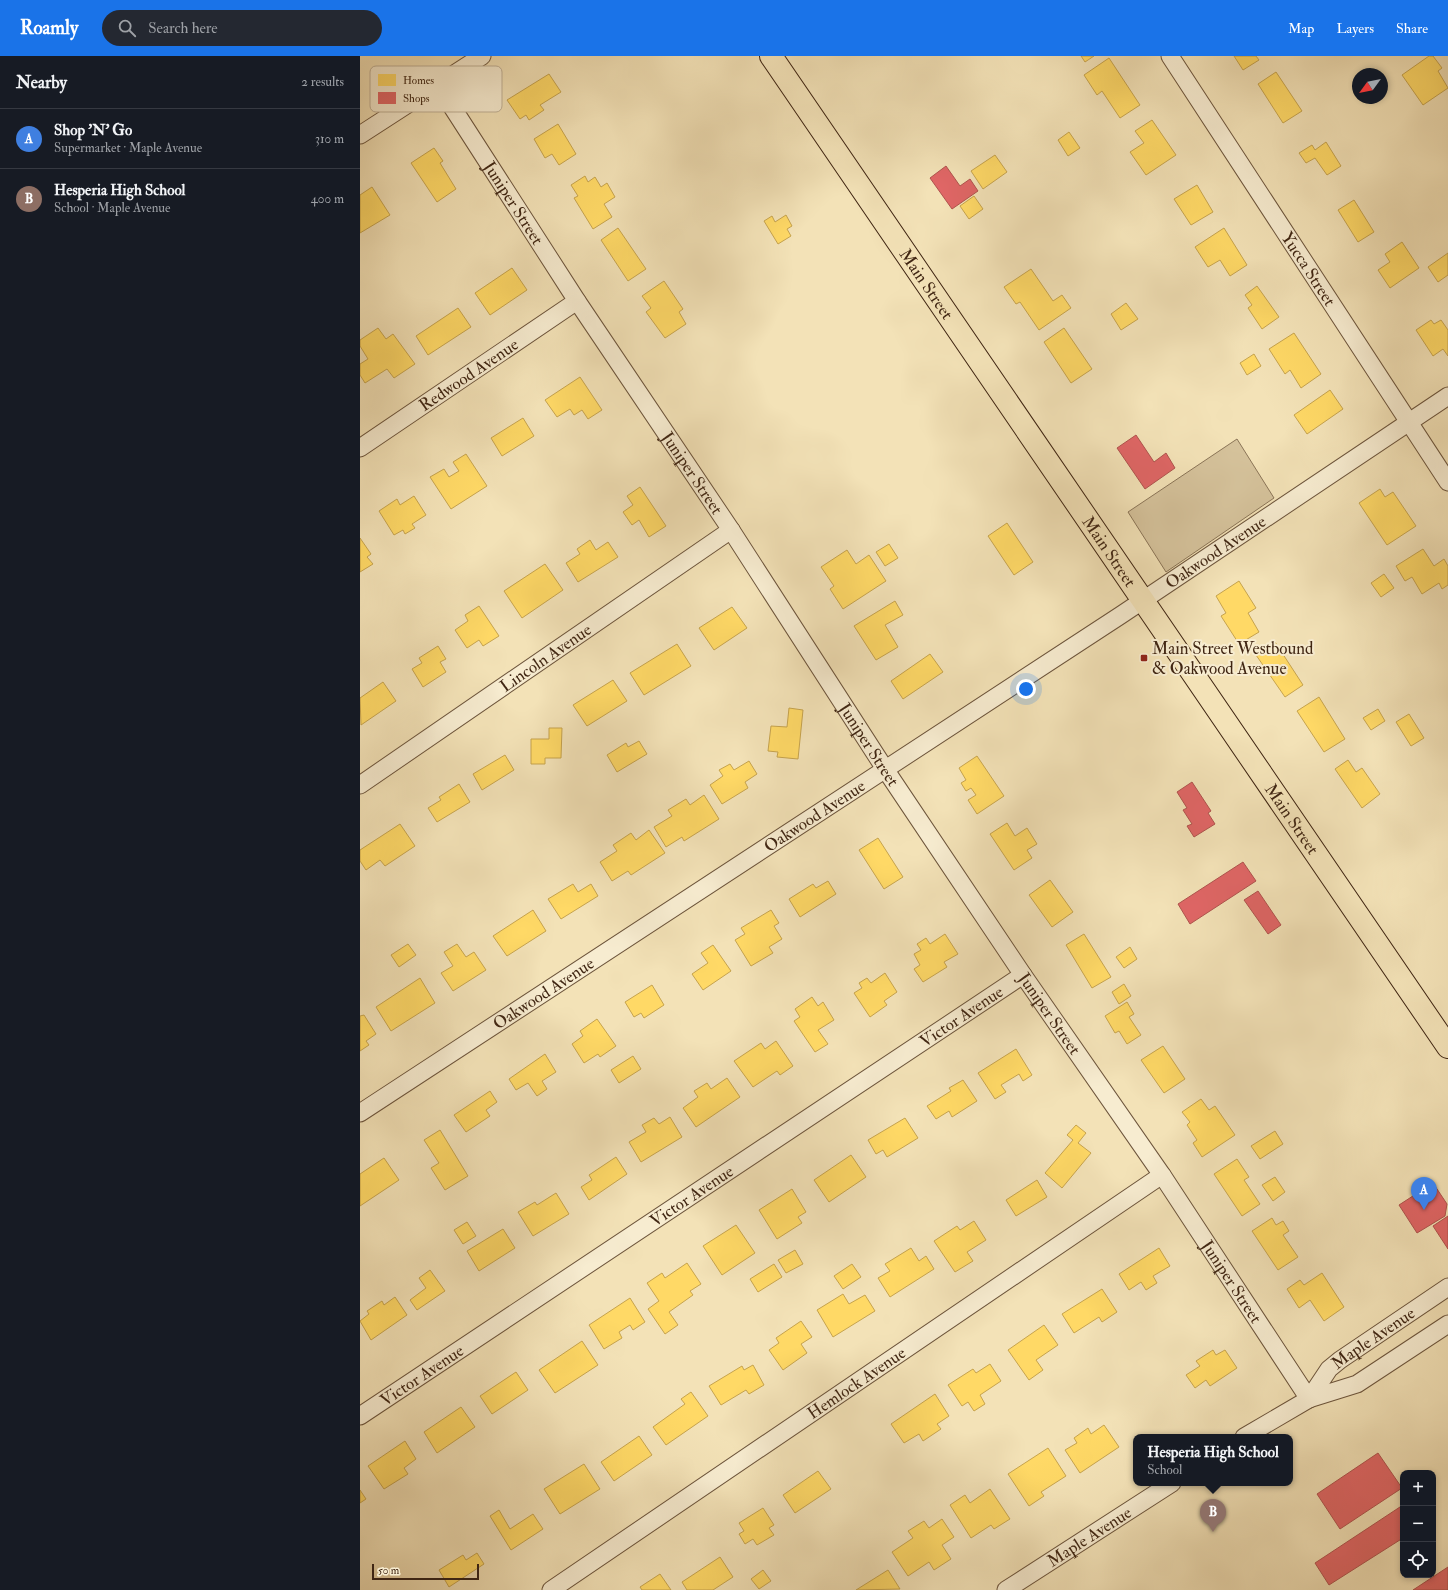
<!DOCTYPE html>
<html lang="en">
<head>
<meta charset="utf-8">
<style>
	body { margin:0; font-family:"IM FELL Double Pica",serif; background:#242831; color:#f1f3f6 }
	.controls { position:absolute; right:12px; bottom:12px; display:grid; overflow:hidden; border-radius:8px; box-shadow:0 2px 6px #0003 }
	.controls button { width:36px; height:36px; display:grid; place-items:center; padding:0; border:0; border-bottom:1px solid #363941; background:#171b24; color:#f1f3f6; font:20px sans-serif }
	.compass { position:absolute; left:992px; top:12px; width:36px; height:36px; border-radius:50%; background:#171b24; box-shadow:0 2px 6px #0003; rotate:237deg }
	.scale { position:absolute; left:12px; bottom:10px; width:107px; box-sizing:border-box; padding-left:4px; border:2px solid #402613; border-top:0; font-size:11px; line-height:14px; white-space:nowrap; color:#402613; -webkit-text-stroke:3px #f7ecd0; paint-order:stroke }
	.you { position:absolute; left:666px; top:633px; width:14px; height:14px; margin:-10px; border:3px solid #fff; border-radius:50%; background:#1a73e8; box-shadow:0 0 0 6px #1a73e833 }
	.badge { display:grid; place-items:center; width:26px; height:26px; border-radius:50%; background:#1a73e8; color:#fff; font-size:13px; font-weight:700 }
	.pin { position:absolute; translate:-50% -33px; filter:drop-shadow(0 1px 2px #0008) }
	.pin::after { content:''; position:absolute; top:21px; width:14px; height:12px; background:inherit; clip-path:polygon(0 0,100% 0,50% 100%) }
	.popup { position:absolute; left:773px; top:1378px; width:160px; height:52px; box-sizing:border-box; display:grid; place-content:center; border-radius:8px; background:#171b24; filter:drop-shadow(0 1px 3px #0005); font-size:13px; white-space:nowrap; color:#9ea1a6 }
	.popup b { font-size:15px; color:#f1f3f6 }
	.popup::after { content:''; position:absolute; left:50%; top:100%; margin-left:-8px; border:8px solid transparent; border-top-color:#171b24 }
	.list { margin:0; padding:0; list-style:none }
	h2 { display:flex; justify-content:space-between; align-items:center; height:52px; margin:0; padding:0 16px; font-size:17px }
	h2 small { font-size:13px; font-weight:400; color:#9ea1a6 }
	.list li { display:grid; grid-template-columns:26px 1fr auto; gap:12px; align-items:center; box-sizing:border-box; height:60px; padding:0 16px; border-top:1px solid #363941 }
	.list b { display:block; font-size:15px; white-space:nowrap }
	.list p { margin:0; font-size:13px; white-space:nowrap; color:#9ea1a6 }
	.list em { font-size:13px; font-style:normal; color:#9ea1a6 }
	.icon { flex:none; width:22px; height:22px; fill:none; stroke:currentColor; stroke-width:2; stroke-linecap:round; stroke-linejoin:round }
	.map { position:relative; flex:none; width:1088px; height:1534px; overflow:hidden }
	header { display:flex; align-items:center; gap:24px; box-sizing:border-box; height:56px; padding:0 20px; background:#1a73e8; color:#fff }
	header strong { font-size:19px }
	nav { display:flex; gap:22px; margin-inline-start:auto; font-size:14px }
	.search { width:280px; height:36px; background:#242831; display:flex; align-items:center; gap:10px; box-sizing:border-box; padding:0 14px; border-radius:22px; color:#9ea1a6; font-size:15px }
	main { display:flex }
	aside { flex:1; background:#171b24 }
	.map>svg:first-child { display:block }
</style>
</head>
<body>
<header>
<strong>Roamly</strong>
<div class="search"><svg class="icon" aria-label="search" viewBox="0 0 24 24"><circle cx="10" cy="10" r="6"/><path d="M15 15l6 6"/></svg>Search here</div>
<nav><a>Map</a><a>Layers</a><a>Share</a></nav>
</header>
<main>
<aside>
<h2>Nearby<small>2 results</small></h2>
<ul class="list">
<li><span class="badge" style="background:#3f7fe0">A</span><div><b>Shop 'N' Go</b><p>Supermarket · Maple Avenue</p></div><em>310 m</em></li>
<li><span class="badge" style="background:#8d6e63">B</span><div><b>Hesperia High School</b><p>School · Maple Avenue</p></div><em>400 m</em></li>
</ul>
</aside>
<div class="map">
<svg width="1088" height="1534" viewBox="0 0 1088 1534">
	<rect width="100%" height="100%" fill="#f3e2b7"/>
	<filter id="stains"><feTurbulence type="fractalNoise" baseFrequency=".005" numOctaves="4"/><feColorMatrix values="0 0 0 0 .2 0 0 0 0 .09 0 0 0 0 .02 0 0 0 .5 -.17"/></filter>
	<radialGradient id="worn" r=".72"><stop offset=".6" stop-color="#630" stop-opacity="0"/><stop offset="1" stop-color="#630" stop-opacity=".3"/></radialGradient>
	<polygon fill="#d5c29b" stroke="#8a7457" points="877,383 914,442 806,516 768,456"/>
	<g fill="#ffd966" stroke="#c6a34d">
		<polygon points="721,0 734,0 725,6"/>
		<polygon points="874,0 896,0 899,4 883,14"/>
		<polygon points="1069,0 1073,0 1082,12 1078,15 1088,32 1063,49 1042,19"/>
		<polygon points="749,2 780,49 760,62 742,35 737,39 724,19"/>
		<polygon points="916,16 942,55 923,67 898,28"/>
		<polygon points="189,18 201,36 180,49 184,54 169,64 166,59 160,63 147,44"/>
		<polygon points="792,64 816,99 786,119 770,96 784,87 775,75"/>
		<polygon points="198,68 216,98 199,109 192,98 185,102 174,83"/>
		<polygon points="709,76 720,92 708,100 698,84"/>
		<polygon points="966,86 981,110 967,119 955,102 946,107 939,97 952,89 955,94"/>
		<polygon points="74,92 83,105 80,107 96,133 77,146 51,107"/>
		<polygon points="635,99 647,116 623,133 611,115"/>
		<polygon points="225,120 228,126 235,121 241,131 247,127 255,141 244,148 252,161 233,173 214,142 218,140 211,129"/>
		<polygon points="837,129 853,156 831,169 814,143"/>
		<polygon points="12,131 30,159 0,177 0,139"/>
		<polygon points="614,140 623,153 609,163 600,150"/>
		<polygon points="994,144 1014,176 998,186 978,154"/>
		<polygon points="426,159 432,170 427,173 431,180 418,188 404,165 412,160 415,166"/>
		<polygon points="258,172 286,213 268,225 241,184"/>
		<polygon points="864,172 887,209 870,220 860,204 848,211 835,191"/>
		<polygon points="1042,186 1059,212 1030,232 1018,214 1030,206 1025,198"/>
		<polygon points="1088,197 1088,219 1078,226 1068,211"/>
		<polygon points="152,212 167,234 130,259 115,237"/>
		<polygon points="671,213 693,245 702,239 711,252 679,274 660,246 656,248 644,231"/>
		<polygon points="304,225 323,253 319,256 326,268 305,282 286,256 291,252 282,240"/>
		<polygon points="897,230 919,261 902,273 888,252 892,249 885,239"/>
		<polygon points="766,247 778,263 761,274 751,258"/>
		<polygon points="98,252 111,271 68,299 56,280"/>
		<polygon points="1071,264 1074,268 1081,264 1088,274 1088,300 1083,293 1073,300 1056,274"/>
		<polygon points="18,272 26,283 33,278 55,308 34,322 27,313 5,327 0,319 0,308 8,303 0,290 0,284"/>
		<polygon points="704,272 732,313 711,327 684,286"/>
		<polygon points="934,277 961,318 941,332 930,314 925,318 909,293"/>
		<polygon points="894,298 901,310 887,319 880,307"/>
		<polygon points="220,321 242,354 228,363 222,354 214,359 210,353 197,361 185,344"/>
		<polygon points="970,334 983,353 947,378 934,359"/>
		<polygon points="163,362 174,380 142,400 131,382"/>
		<polygon points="106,398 127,430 91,453 70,421 84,413 89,421 99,415 93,406"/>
		<polygon points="280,431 306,470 289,481 279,464 272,469 263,456 273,449 267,440"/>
		<polygon points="1020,433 1025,441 1033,436 1056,470 1027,489 999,447"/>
		<polygon points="54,440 66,459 52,468 55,472 45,478 43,474 34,479 19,455 37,443 40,449"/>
		<polygon points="647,467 673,506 654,519 628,480"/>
		<polygon points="0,482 11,498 7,501 13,508 0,516"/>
		<polygon points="230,484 236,494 248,486 258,501 218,526 206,507 220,498 217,493"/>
		<polygon points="529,488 538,502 525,510 516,496"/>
		<polygon points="1063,493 1074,510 1084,503 1088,510 1088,529 1082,533 1079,527 1062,538 1052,521 1045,525 1036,510"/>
		<polygon points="487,494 496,508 509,499 526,525 483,553 470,533 474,530 461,511"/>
		<polygon points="185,508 203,534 162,562 144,535"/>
		<polygon points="1024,518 1034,532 1021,541 1011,527"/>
		<polygon points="879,525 896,552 888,557 899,576 879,588 861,560 866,557 856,540"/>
		<polygon points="535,545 543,559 525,569 538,591 516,604 494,570"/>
		<polygon points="119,550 139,580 123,590 119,584 107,592 95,574 108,565 105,559"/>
		<polygon points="372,551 387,572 354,594 339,572"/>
		<polygon points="915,586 943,629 925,641 896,599"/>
		<polygon points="317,588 331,610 284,639 270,617"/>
		<polygon points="78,590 86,603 80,606 86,616 63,631 52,613 62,607 59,602"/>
		<polygon points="570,598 583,616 543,643 531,625"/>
		<polygon points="253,624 267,645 227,670 213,649"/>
		<polygon points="23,626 36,645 1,669 0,642"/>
		<polygon points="959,641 985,683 964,696 937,655"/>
		<polygon points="429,652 443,654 438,703 417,701 418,696 408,695 411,670 427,671"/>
		<polygon points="1018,653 1025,665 1011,674 1003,662"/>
		<polygon points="1049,658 1064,682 1051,690 1036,666"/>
		<polygon points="189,672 202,672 201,702 185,702 185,708 171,708 171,683 189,683"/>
		<polygon points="279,685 287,698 257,716 247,699 266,687 268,691"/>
		<polygon points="145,699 154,714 122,734 113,718"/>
		<polygon points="617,700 644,740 617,758 608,744 616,739 611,732 606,735 601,727 606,724 599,712"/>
		<polygon points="988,704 996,716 1002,712 1020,738 1002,752 975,713"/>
		<polygon points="389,705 397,718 385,726 388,732 362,748 350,729 363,720 359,714 370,708 374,714"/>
		<polygon points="99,728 110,746 77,766 68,752 81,744 79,741"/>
		<polygon points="344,739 359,763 324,785 322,781 306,791 294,771 312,760 308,754 326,743 330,749"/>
		<polygon points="647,767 655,780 667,772 677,788 667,794 672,802 654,814 630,778"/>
		<polygon points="40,768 55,790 25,810 20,804 6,814 0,805 0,794"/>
		<polygon points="289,774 305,797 271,819 268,815 252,825 240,806 257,795 253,789 271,777 276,784"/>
		<polygon points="518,782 543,821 524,833 499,794"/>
		<polygon points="690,824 713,856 692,871 669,839"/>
		<polygon points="468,825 476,838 440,861 429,843 453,828 456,832"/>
		<polygon points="213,828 218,836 231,828 238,840 201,863 188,843"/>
		<polygon points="173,854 186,875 147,900 133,880"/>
		<polygon points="411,854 419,867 414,870 422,883 409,891 413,897 391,910 375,884 385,878 381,872"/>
		<polygon points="585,878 598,898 584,906 587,911 563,926 554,913 560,909 554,898 561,894 557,888 566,882 570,888"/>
		<polygon points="724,878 751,921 732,932 706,889"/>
		<polygon points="48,888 56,899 39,911 31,899"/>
		<polygon points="97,888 106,901 114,896 126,914 93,935 81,917 93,910 84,896"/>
		<polygon points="353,889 371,915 343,934 332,918 348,907 341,897"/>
		<polygon points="770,891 777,903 764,912 756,901"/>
		<polygon points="525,917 537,936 524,945 527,949 510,961 494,937 502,932 499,927 507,922 511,927"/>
		<polygon points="60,922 75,947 31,975 16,951"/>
		<polygon points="764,928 771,940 759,948 752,936"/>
		<polygon points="292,929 304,949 284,962 281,957 274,961 265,946"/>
		<polygon points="452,941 458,950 463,946 474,964 458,974 468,988 455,996 434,965 440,961 435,953"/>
		<polygon points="767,946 774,958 769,961 781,979 767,988 759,975 755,977 745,960"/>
		<polygon points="4,959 16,978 6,985 9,989 0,995 0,960"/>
		<polygon points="237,963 256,990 240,1001 238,998 224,1007 212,988 223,980 220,975"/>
		<polygon points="416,985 433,1010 420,1019 417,1015 393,1031 374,1005 401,987 405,993"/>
		<polygon points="803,990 825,1023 804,1037 781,1004"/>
		<polygon points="656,993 672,1019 663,1025 659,1018 641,1029 646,1036 635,1043 618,1017"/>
		<polygon points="185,998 196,1016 182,1025 187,1033 177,1040 168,1027 156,1034 149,1023"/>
		<polygon points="273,1000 281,1013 259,1027 251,1014"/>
		<polygon points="367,1022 380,1041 336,1071 323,1052 338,1041 334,1035 347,1027 351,1033"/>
		<polygon points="603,1024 617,1045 592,1061 589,1055 576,1063 567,1050 591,1035 589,1032"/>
		<polygon points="130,1035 137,1046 126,1054 130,1060 106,1076 94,1059"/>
		<polygon points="841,1043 849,1054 855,1050 875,1079 842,1101 833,1087 837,1084 827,1069 830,1066 822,1056"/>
		<polygon points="310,1061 322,1081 281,1106 269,1086 286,1076 282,1069 294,1062 299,1068"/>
		<polygon points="545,1062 558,1082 527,1101 523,1094 516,1098 508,1084"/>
		<polygon points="716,1069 726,1077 718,1087 731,1097 702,1132 685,1117 713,1084 707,1079"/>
		<polygon points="80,1074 108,1120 85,1134 71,1112 79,1107 64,1084"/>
		<polygon points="915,1075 923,1088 900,1103 891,1090"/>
		<polygon points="491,1099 506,1121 469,1146 454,1124"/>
		<polygon points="256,1101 267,1118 229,1144 221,1131 232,1124 229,1119"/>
		<polygon points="24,1102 39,1124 0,1150 0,1118"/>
		<polygon points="877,1103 889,1121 884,1124 900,1148 882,1160 854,1118"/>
		<polygon points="915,1121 925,1136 913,1145 902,1129"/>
		<polygon points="677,1124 687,1141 656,1160 646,1144"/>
		<polygon points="432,1133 446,1156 438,1161 442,1167 417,1183 399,1154"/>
		<polygon points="196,1137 209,1158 173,1180 158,1156 175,1146 177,1149"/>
		<polygon points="912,1162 916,1169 923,1165 929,1175 923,1179 938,1201 918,1214 892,1175"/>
		<polygon points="614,1165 626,1184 607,1196 613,1205 595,1216 574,1185 597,1170 600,1174"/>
		<polygon points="107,1166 116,1180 103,1188 94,1174"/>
		<polygon points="376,1169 395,1197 362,1219 343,1190"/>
		<polygon points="143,1173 155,1192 119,1215 107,1195"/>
		<polygon points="551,1192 559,1205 566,1200 574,1213 530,1241 518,1222 530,1215 525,1208"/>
		<polygon points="799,1192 810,1210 793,1220 797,1227 786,1234 781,1226 769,1234 759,1218"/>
		<polygon points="435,1194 443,1208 426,1217 418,1204"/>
		<polygon points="327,1207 341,1228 330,1235 333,1239 309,1256 318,1269 305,1278 288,1253 299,1245 287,1227 302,1217 305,1222"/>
		<polygon points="414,1208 422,1221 398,1236 390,1223"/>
		<polygon points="492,1208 501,1221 483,1233 474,1220"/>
		<polygon points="70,1214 85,1235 57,1254 50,1244 66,1232 59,1222"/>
		<polygon points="962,1217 984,1251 964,1265 950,1244 939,1252 927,1233 940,1224 944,1229"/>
		<polygon points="742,1233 757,1256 742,1266 739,1261 714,1277 702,1258"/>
		<polygon points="483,1238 489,1248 505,1239 515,1255 473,1281 457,1254"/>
		<polygon points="35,1241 47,1259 11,1284 0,1265 9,1258 7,1255 22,1245 24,1249"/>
		<polygon points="270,1242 285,1266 273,1274 270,1269 259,1276 262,1282 244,1293 229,1269"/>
		<polygon points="441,1265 452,1281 441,1288 447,1297 423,1314 409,1294 419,1287 416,1282"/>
		<polygon points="684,1269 698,1289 676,1304 683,1314 669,1324 648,1294"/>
		<polygon points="222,1285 238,1309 195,1337 179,1314"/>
		<polygon points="853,1294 856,1299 865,1294 877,1312 850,1330 846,1324 835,1332 826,1319 840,1310 836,1305"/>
		<polygon points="630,1308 641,1325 620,1339 625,1348 614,1355 608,1346 602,1350 588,1329 613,1313 616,1317"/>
		<polygon points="393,1309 404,1329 389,1338 386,1334 361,1349 349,1330 382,1310 384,1314"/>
		<polygon points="156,1316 168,1334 132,1358 120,1340"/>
		<polygon points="331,1336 348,1360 306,1389 293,1371 325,1348 321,1343"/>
		<polygon points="575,1338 589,1360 577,1368 581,1373 563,1385 559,1378 544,1387 531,1368"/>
		<polygon points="101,1351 115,1371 77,1397 64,1376"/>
		<polygon points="744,1369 759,1391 720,1417 705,1394 717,1387 714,1382 728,1372 731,1378"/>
		<polygon points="279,1380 292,1399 254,1425 241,1406"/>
		<polygon points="45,1385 56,1403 44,1412 48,1418 24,1433 8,1410"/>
		<polygon points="688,1392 706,1420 681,1436 684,1440 669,1450 648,1418"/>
		<polygon points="224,1408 240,1433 200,1458 184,1433"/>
		<polygon points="458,1415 471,1433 435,1457 423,1439"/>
		<polygon points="630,1433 650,1463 634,1473 631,1469 611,1482 590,1449 605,1439 610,1447"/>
		<polygon points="0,1434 6,1443 0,1447"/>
		<polygon points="403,1452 414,1469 409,1472 414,1479 397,1489 393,1483 385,1488 379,1478 384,1475 379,1467"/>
		<polygon points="139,1454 150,1473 173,1458 183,1473 151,1494 130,1460"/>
		<polygon points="582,1463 594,1481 582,1489 591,1503 574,1514 569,1506 548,1520 532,1496 553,1482 548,1475 564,1465 569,1472"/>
		<polygon points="117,1497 124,1508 89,1531 79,1514 103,1499 106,1504"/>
		<polygon points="360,1501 373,1521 353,1534 327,1534 322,1526"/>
		<polygon points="403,1514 411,1525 399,1533 391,1523"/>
		<polygon points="528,1514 540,1533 496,1534"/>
		<polygon points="300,1518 311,1534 282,1534 280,1531"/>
	</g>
	<g fill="#e06666" stroke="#b0534d">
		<polygon points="586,110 600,130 610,123 618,135 592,153 570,122"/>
		<polygon points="776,379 794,406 806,397 815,412 785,433 757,392"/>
		<polygon points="832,726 851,755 848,757 855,768 834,781 827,770 832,768 823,754 827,752 817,736"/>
		<polygon points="883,806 896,825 830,868 818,848"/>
		<polygon points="898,835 921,869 908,878 884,844"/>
		<polygon points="1073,1127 1087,1148 1085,1160 1057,1177 1039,1149"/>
		<polygon points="1088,1160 1088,1193 1073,1170"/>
		<polygon points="1018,1397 1042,1432 980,1473 957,1438"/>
		<polygon points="1043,1449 1043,1482 969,1529 955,1507"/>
		<polygon points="1088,1511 1088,1534 1053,1534"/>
	</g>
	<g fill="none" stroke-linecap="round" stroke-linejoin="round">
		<g stroke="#6d553c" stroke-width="19">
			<g id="minor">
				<path id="s1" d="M810 0 1088 426"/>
				<path id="s2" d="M78 29 217 245 371 474 525 713 663 919 802 1119 949 1343"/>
				<polyline points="0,79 122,0"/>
				<path id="s3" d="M0 392 217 245"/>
				<path id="s4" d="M0 729 371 474"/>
				<path id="s5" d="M0 1057 761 559 1088 340"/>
				<path id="s6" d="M949 1343 969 1313 980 1304 1088 1231"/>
				<path id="s7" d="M0 1360 663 919"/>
				<polyline points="884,1381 949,1343 997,1328 1088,1268"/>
				<path id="s8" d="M191 1534 802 1119"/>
				<path id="s9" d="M646 1534 812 1427"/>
			</g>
		</g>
		<g stroke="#402613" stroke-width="24">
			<g id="major">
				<path id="s10" d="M411 0 1088 991"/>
			</g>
		</g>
		<use href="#minor" stroke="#f7ecd0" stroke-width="17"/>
		<use href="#major" stroke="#f3e2b7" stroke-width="22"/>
	</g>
	<rect fill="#8f2418" stroke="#f7ecd0" stroke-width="1.5" x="780" y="598" width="8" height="8" rx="2"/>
	<g text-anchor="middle" stroke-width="4" stroke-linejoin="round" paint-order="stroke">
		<g font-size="17" fill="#402613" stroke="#f7ecd0">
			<text dy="6" stroke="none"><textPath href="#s2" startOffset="140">Juniper Street</textPath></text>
			<text dy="6" stroke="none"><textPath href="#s1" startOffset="254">Yucca Street</textPath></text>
			<text dy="6" stroke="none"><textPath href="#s10" startOffset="276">Main Street</textPath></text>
			<text dy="6" stroke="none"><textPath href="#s3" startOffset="131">Redwood Avenue</textPath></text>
			<text dy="6" stroke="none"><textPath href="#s2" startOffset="464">Juniper Street</textPath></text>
			<text dy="6" stroke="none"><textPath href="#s10" startOffset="600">Main Street</textPath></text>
			<text dy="6" stroke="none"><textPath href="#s5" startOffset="1023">Oakwood Avenue</textPath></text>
			<text dy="6" stroke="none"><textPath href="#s4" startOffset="225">Lincoln Avenue</textPath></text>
			<text dy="6" stroke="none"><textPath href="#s2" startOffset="788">Juniper Street</textPath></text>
			<text dy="6" stroke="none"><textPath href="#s5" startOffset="543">Oakwood Avenue</textPath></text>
			<text dy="6" stroke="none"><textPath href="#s10" startOffset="924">Main Street</textPath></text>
			<text dy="6" stroke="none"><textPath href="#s5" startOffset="219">Oakwood Avenue</textPath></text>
			<text dy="6" stroke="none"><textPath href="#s2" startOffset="1112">Juniper Street</textPath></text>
			<text dy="6" stroke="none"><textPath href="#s7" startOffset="722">Victor Avenue</textPath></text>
			<text dy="6" stroke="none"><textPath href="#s7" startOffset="398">Victor Avenue</textPath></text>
			<text dy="6" stroke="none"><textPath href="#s2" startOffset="1436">Juniper Street</textPath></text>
			<text dy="6" stroke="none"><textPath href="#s6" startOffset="90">Maple Avenue</textPath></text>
			<text dy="6" stroke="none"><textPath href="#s7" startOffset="74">Victor Avenue</textPath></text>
			<text dy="6" stroke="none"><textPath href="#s8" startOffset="369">Hemlock Avenue</textPath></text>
			<text dy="6" stroke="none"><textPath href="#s9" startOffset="99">Maple Avenue</textPath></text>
		</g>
		<g font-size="17" fill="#402613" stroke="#f7ecd0" text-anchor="start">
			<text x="792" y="598">Main Street Westbound<tspan x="792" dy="20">&amp; Oakwood Avenue</tspan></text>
		</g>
	</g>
	<rect x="10" y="10" width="132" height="46" rx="6" fill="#f7ecd0" stroke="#c0b197" stroke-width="1"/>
	<rect x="18" y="18" width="18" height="12" fill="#ffd966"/>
	<rect x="18" y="36" width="18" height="12" fill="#e06666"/>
	<g font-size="11" fill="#402613">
		<text x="43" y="28">Homes</text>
		<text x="43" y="46">Shops</text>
	</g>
	<rect width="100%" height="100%" filter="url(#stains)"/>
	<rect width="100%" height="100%" fill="url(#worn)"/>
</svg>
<div class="controls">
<button>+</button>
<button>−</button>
<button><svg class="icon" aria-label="locate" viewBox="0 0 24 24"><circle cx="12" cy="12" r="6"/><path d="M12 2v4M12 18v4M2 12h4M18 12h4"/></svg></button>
</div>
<svg class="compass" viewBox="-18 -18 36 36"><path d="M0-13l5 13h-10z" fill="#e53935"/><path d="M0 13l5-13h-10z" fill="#9ea1a6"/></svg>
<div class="scale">50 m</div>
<div class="you"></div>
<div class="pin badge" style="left:1064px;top:1154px;background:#3f7fe0">A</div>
<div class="pin badge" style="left:853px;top:1476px;background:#8d6e63">B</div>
<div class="popup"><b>Hesperia High School</b>School</div>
</div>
</main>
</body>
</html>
